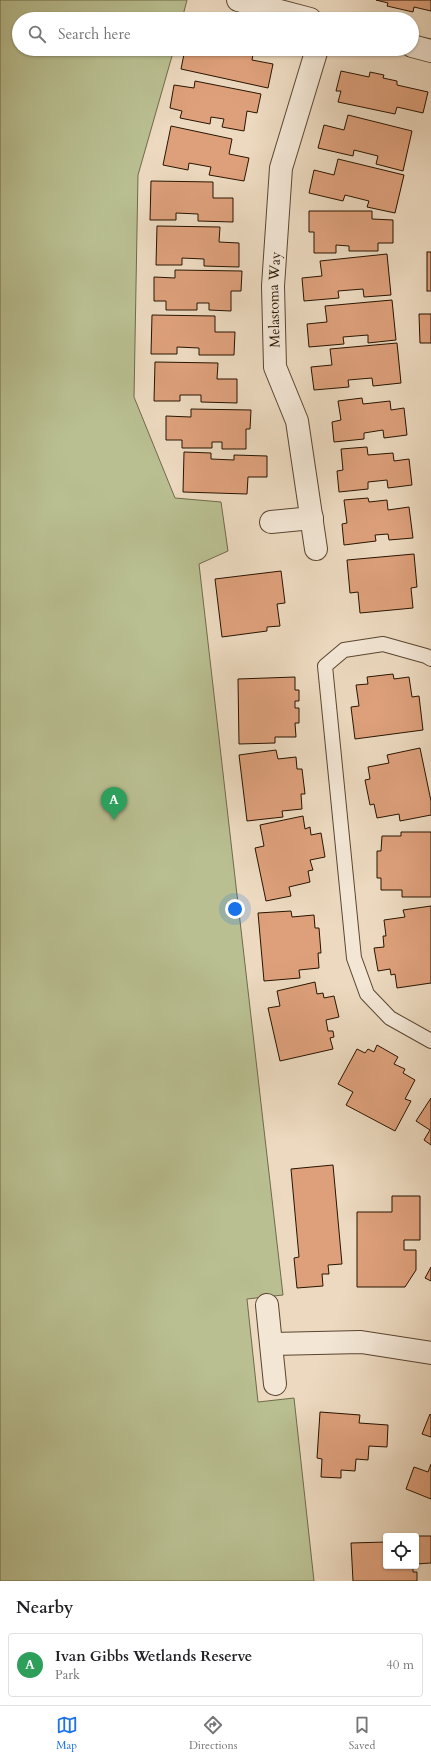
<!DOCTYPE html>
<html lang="en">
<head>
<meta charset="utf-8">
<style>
	body { margin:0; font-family:Cardo,serif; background:#f6f6f6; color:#202124 }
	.controls { position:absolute; right:12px; bottom:12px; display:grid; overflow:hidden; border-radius:4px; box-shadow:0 1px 3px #0004 }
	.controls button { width:36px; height:36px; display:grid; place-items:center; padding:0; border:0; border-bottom:1px solid #e0e0e0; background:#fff; color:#202124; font:20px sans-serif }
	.you { position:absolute; left:235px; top:909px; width:14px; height:14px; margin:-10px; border:3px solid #fff; border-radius:50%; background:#1a73e8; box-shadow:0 0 0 6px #1a73e833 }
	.badge { display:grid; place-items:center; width:26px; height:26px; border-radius:50%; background:#1a73e8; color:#fff; font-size:13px; font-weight:700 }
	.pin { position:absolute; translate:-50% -33px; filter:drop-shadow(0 1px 2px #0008) }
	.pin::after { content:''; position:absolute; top:21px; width:14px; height:12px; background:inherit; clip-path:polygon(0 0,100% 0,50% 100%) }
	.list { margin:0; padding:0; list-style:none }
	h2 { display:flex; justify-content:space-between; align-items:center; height:52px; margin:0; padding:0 16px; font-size:17px }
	h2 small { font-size:13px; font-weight:400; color:#757577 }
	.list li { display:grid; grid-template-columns:26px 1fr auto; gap:12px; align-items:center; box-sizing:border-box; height:64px; margin:0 8px 8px; padding:0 8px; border:1px solid #e0e0e0; border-radius:4px }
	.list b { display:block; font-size:15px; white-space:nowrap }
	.list p { margin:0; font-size:13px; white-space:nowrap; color:#757577 }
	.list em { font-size:13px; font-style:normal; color:#757577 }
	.icon { flex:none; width:22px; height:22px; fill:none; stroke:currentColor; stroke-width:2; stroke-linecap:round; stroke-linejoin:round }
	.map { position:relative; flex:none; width:431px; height:1581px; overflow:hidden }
	.search { position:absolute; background:#fff; box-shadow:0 1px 3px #0004; left:12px; right:12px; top:12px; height:44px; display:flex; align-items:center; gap:10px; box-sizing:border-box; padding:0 14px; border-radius:22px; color:#757577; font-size:15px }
	.sheet { height:124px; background:#fff }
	nav { display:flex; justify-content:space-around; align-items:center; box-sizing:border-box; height:56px; border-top:1px solid #e0e0e0; background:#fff; font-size:11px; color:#757577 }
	nav a { display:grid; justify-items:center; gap:2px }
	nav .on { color:#1a73e8 }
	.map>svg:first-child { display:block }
</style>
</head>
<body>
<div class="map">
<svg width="431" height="1581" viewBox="0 0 431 1581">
	<rect width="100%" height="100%" fill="#ecd9bf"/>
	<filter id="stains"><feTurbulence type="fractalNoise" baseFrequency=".005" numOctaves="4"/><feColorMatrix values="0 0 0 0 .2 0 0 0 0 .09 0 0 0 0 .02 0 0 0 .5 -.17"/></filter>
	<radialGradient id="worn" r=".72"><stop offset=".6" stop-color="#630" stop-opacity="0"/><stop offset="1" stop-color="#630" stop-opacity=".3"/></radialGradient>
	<polygon fill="#b9bf91" stroke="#706a48" points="0,0 187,0 182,19 19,19 19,49 174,49 138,175 134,397 175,498 221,502 228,551 199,564 283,1295 247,1299 258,1402 294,1398 314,1581 0,1581"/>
	<g fill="#dda07b" stroke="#281400">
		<polygon points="376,0 431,0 431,11 414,7 413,12 387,6 388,3"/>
		<polygon points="185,49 254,49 252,60 273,64 268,88 181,69"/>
		<polygon points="341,71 369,77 370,72 384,75 383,78 397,81 397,85 428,92 423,113 397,107 395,114 338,102 341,91 336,91"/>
		<polygon points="195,81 261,94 257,113 247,111 244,131 222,127 224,119 211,117 210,124 180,118 182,111 170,108 174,85 194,88"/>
		<polygon points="348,115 412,131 403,171 376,164 378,156 354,150 353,156 318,148 324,125 344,130"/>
		<polygon points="171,126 232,139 229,154 249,158 244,181 209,175 211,167 189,163 188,170 163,165"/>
		<polygon points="338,159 404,175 395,213 367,207 369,201 345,195 343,201 309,193 314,170 334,175"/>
		<polygon points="151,181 213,182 213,198 233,198 233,222 198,221 198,214 176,213 176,220 150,220"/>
		<polygon points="309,211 372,211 372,219 393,220 393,243 378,243 378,251 349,251 349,246 336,245 336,253 314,253 314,232 309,232"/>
		<polygon points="157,226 220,227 219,242 239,243 239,267 204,266 204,259 182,258 182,265 156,265"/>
		<rect x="427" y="252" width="4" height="39"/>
		<polygon points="387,254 391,295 364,297 363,289 338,291 339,298 304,301 302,278 322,276 320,261"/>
		<polygon points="175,270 242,271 241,291 231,291 231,311 209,310 209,303 197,303 197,310 166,310 166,301 154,301 154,277 175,278"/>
		<polygon points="392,300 396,340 368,343 368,335 343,337 344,344 309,347 307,324 327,322 325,306"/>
		<polygon points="419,314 431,314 431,343 420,343"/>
		<polygon points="152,315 215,316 215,332 235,332 234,355 199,355 199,348 177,347 177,354 151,354"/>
		<polygon points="397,343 401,383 373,386 372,378 348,380 349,387 314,390 311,367 332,365 330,349"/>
		<polygon points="155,362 218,363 217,379 237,379 237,403 201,402 201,395 180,395 180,401 154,401"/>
		<polygon points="362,398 363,404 390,401 391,410 404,408 407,435 384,438 383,430 364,433 364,439 334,442 332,422 341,420 338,401"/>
		<polygon points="191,409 251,410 250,429 246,429 246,449 222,449 222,442 212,442 212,448 182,448 182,440 166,440 166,416 191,417"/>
		<polygon points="367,447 368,455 393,453 394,461 409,459 412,485 388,488 387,480 368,482 368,489 339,492 337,471 343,470 341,449"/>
		<polygon points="184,452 211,453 211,459 234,460 234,455 267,456 267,477 248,477 247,494 183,492"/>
		<polygon points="368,498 369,502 387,500 388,510 409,507 413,538 389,540 388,534 375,535 376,541 344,545 342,524 347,523 344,500"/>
		<polygon points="414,554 417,587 411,588 413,608 360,613 358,592 350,593 347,560"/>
		<polygon points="281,571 285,603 277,604 280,626 267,627 267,631 222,637 215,579"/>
		<polygon points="393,674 394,679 409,677 412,697 419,696 423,730 355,739 351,707 359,706 356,685 368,684 367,677"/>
		<polygon points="295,677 295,690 299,690 299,701 295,701 295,708 299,708 299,723 295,723 296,737 275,737 275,743 239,744 238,679"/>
		<polygon points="420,748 431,801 431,815 400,821 399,814 377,818 374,804 370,805 365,780 370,779 368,767 389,763 387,755"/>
		<polygon points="276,750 278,759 296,757 297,769 302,769 305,794 301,794 302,809 282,811 283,817 247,821 239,755"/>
		<polygon points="303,816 305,829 310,827 311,835 321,833 325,857 310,860 313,870 308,871 310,882 289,887 291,896 266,901 255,848 264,846 260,825"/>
		<polygon points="401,832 431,832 431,897 402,897 402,890 381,890 381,878 377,878 377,851 381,851 382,836 401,836"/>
		<polygon points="431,906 431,983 397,988 395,974 391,975 390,969 378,971 374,948 384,947 383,936 386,936 384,920 405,917 403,910"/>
		<polygon points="291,911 292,917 314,915 315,928 319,928 321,953 318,953 319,968 299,970 300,978 264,981 258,913"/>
		<polygon points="315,982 317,994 323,993 324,998 334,996 339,1017 326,1020 328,1031 333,1031 334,1037 330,1038 333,1049 280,1061 268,1008 280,1006 277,991"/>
		<polygon points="377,1045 398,1057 394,1064 405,1069 403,1073 415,1080 405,1099 411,1101 395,1131 346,1105 353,1092 338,1084 357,1049 365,1053 368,1049 374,1052"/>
		<polygon points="431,1098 431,1145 424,1140 430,1130 416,1121"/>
		<polygon points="333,1165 342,1264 328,1265 329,1274 322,1274 323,1286 297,1288 294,1258 299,1257 291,1169"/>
		<polygon points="392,1196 420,1196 420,1240 404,1240 404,1250 416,1250 416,1270 405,1287 357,1287 357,1212 392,1212"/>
		<polygon points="431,1267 431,1281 425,1278"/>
		<polygon points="320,1412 360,1415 359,1423 388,1425 387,1447 369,1446 368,1460 356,1459 355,1471 341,1470 341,1478 321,1477 322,1459 317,1458"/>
		<polygon points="430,1414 431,1415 431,1437 422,1434"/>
		<polygon points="431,1464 431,1499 406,1489 414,1467 428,1472"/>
		<polygon points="417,1536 431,1536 431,1563 416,1564"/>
		<polygon points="386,1542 386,1566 413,1566 413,1572 417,1572 417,1581 353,1581 351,1543"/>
	</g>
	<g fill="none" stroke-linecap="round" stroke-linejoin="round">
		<g stroke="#594530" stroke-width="16">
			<polyline id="service" points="431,659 426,656 383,644 344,650 325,666 354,958 367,994 390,1018 431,1041"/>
		</g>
		<g stroke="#594530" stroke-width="24">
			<g id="minor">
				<polyline points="238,0 310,19"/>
				<polyline points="412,46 431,51"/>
				<polyline points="271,522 312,518"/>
				<path id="s1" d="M316 549 297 421 275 367 273 286 281 168 317 49"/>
				<polyline points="267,1305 275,1384"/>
				<polyline points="272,1344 361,1342 431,1353"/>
			</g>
		</g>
		<use href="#service" stroke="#f3e6d5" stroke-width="14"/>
		<use href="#minor" stroke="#f3e6d5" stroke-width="22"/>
	</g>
	<g text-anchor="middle" stroke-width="3" stroke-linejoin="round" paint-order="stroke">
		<g font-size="14" fill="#281400" stroke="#f3e6d5">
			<text dy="5" stroke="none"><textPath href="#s1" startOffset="255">Melastoma Way</textPath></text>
		</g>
	</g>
	<rect width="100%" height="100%" filter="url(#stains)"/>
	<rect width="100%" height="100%" fill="url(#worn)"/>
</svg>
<div class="controls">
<button><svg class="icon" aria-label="locate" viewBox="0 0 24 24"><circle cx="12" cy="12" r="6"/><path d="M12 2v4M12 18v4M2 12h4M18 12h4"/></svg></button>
</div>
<div class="you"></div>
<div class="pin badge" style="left:114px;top:820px;background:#2e9e5b">A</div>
<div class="search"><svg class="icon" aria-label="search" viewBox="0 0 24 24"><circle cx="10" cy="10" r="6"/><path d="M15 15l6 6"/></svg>Search here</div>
</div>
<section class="sheet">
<h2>Nearby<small></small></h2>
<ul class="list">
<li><span class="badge" style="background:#2e9e5b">A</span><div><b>Ivan Gibbs Wetlands Reserve</b><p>Park</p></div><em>40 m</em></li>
</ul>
</section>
<nav>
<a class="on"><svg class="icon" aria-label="map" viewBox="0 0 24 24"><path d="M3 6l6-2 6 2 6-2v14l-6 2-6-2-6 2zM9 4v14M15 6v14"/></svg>Map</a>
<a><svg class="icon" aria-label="directions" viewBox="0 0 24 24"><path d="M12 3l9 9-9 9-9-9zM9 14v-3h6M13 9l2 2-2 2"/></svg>Directions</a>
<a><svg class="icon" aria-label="saved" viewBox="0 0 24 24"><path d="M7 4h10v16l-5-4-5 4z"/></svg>Saved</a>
</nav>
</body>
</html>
